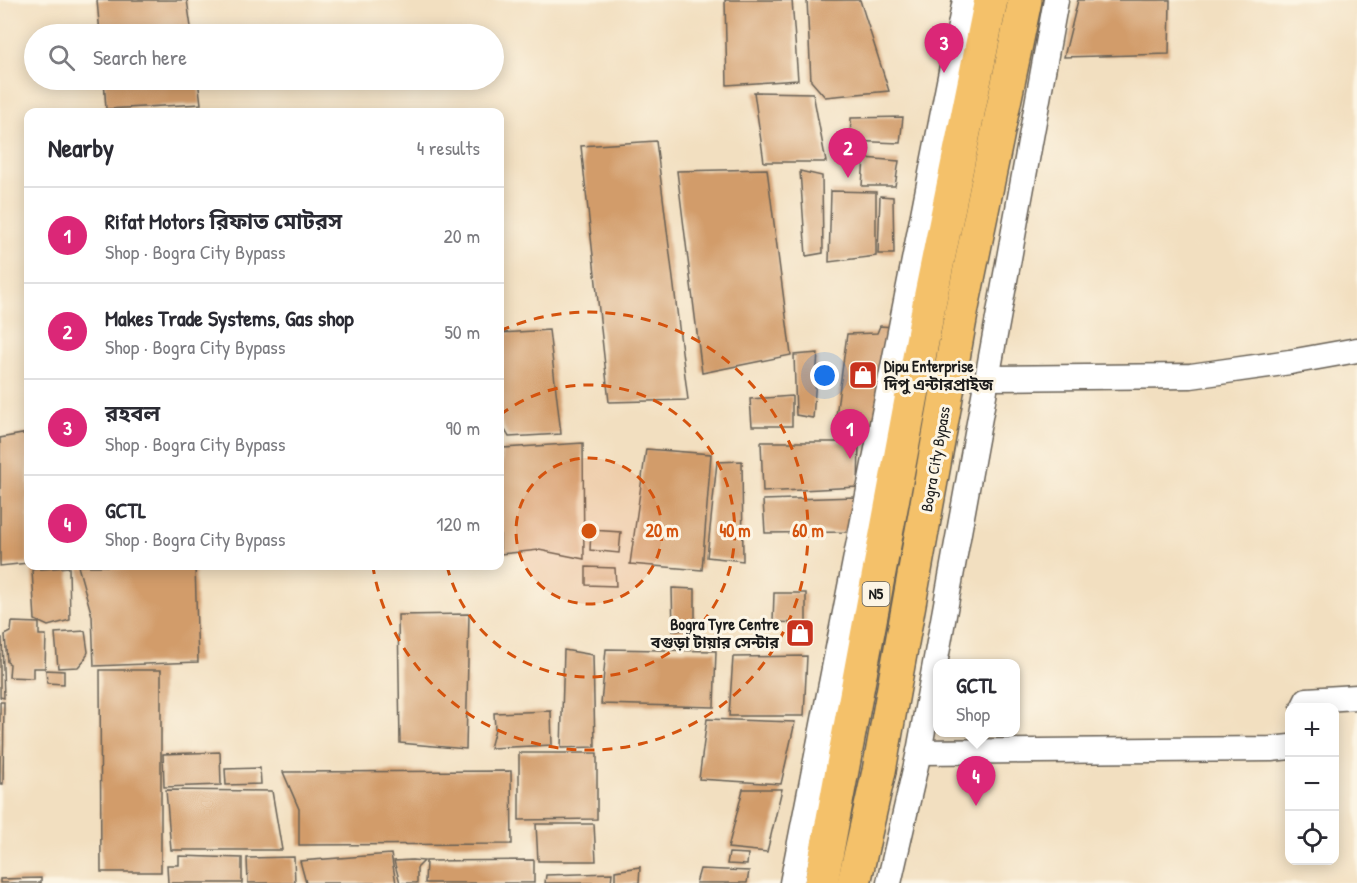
<!DOCTYPE html>
<html lang="en">
<head>
<meta charset="utf-8">
<style>
	body { margin:0; font-family:"Patrick Hand","Noto Sans Bengali",sans-serif; background:#f2f2f3; color:#2b2b33 }
	.controls { position:absolute; right:18px; bottom:18px; display:grid; overflow:hidden; border-radius:12px; box-shadow:0 3px 15px #0003 }
	.controls button { width:54px; height:54px; display:grid; place-items:center; padding:0; border:0; border-bottom:2px solid #e1e1e2; background:#fff; color:#2b2b33; font:30px sans-serif }
	.you { position:absolute; left:825px; top:376px; width:21px; height:21px; margin:-15px; border:4px solid #fff; border-radius:50%; background:#1a73e8; box-shadow:0 0 0 9px #1a73e833 }
	.badge { display:grid; place-items:center; width:39px; height:39px; border-radius:50%; background:#db2777; color:#fff; font-size:20px; font-weight:700 }
	.pin { position:absolute; translate:-50% -50px; filter:drop-shadow(0 2px 3px #0008) }
	.pin::after { content:''; position:absolute; top:32px; width:21px; height:18px; background:inherit; clip-path:polygon(0 0,100% 0,50% 100%) }
	.popup { position:absolute; left:933px; top:659px; width:87px; height:78px; box-sizing:border-box; display:grid; place-content:center; border-radius:12px; background:#fff; filter:drop-shadow(0 2px 4px #0005); font-size:20px; white-space:nowrap; color:#7c7c81 }
	.popup b { font-size:22px; color:#2b2b33 }
	.popup::after { content:''; position:absolute; left:50%; top:100%; margin-left:-12px; border:12px solid transparent; border-top-color:#fff }
	.list { margin:0; padding:0; list-style:none }
	h2 { display:flex; justify-content:space-between; align-items:center; height:78px; margin:0; padding:0 24px; font-size:26px }
	h2 small { font-size:20px; font-weight:400; color:#7c7c81 }
	.list li { display:grid; grid-template-columns:39px 1fr auto; gap:18px; align-items:center; box-sizing:border-box; height:96px; padding:0 24px; border-top:2px solid #e1e1e2 }
	.list b { display:block; font-size:22px; white-space:nowrap }
	.list p { margin:0; font-size:20px; white-space:nowrap; color:#7c7c81 }
	.list em { font-size:20px; font-style:normal; color:#7c7c81 }
	.icon { flex:none; width:33px; height:33px; fill:none; stroke:currentColor; stroke-width:2; stroke-linecap:round; stroke-linejoin:round }
	.map { position:relative; flex:none; width:1357px; height:883px; overflow:hidden }
	.search { position:absolute; background:#fff; box-shadow:0 3px 15px #0003; left:24px; top:24px; width:480px; height:66px; display:flex; align-items:center; gap:15px; box-sizing:border-box; padding:0 21px; border-radius:33px; color:#7c7c81; font-size:22px }
	.panel { position:absolute; background:#fff; box-shadow:0 3px 15px #0003; left:24px; top:108px; width:480px; height:462px; border-radius:12px }
	.map>svg:first-child { display:block }
</style>
</head>
<body>
<div class="map">
<svg width="1357" height="883" viewBox="0 0 1357 883">
	<rect width="100%" height="100%" fill="#fcf5e5"/>
	<filter id="ink" filterUnits="userSpaceOnUse"><feTurbulence type="fractalNoise" baseFrequency=".0167" numOctaves="2"/><feDisplacementMap in="SourceGraphic" scale="12" xChannelSelector="R" yChannelSelector="G"/><feConvolveMatrix kernelMatrix="1 2 1 2 8 2 1 2 1" color-interpolation-filters="sRGB"/></filter>
	<filter id="wash" filterUnits="userSpaceOnUse"><feTurbulence type="fractalNoise" baseFrequency=".008" numOctaves="4" result="noise"/><feDisplacementMap in="SourceGraphic" scale="24" xChannelSelector="R" yChannelSelector="G"/><feGaussianBlur stdDeviation="1.35" result="paint"/><feColorMatrix in="noise" values="0 0 0 0 0 0 0 0 0 0 0 0 0 0 0 0 0 1.4 0 .05"/><feComposite in="paint" operator="in"/></filter>
	<g filter="url(#wash)">
		<rect width="100%" height="100%" fill="#f2dfc0"/>
		<g id="blocks">
			<g fill="#d29c6a">
				<polygon points="97,0 187,0 192,34 100,34"/>
				<polygon points="725,0 792,0 798,80 727,85"/>
				<polygon points="807,0 860,0 889,91 825,97 811,81"/>
				<polygon points="1078,0 1170,0 1169,54 1064,57"/>
				<polygon points="104,80 198,80 201,104 106,109"/>
				<polygon points="754,92 813,93 826,162 764,162"/>
				<polygon points="903,117 900,143 850,141 851,118"/>
				<polygon points="656,141 688,400 609,402 581,146"/>
				<polygon points="864,158 899,161 895,186 862,186"/>
				<polygon points="767,169 791,355 702,373 677,171"/>
				<polygon points="800,171 822,176 823,253 806,256"/>
				<polygon points="831,191 876,192 876,256 829,262"/>
				<polygon points="880,196 893,197 894,254 878,254"/>
				<polygon points="880,326 893,327 873,441 852,436 853,425 836,416 847,334 877,333"/>
				<polygon points="549,330 561,434 509,437 500,421 500,333"/>
				<polygon points="818,353 813,418 796,415 794,355"/>
				<polygon points="792,396 792,426 752,426 750,399"/>
				<polygon points="28,433 28,563 0,566 0,438"/>
				<polygon points="761,442 859,442 858,487 763,492"/>
				<polygon points="583,443 584,559 539,550 500,554 500,475 503,448"/>
				<polygon points="646,449 711,454 702,570 630,564"/>
				<polygon points="742,461 743,561 707,557 717,462"/>
				<polygon points="855,497 850,532 765,533 763,500"/>
				<polygon points="591,530 621,532 619,553 590,550"/>
				<polygon points="78,566 195,566 198,662 94,666 92,616"/>
				<polygon points="69,567 70,620 48,626 35,620 32,570"/>
				<polygon points="586,567 615,568 616,586 586,585"/>
				<polygon points="672,588 695,589 695,629 673,631"/>
				<polygon points="774,593 806,593 806,623 773,622"/>
				<polygon points="469,614 466,749 400,743 398,615"/>
				<polygon points="12,622 39,623 39,635 46,635 45,668 33,668 33,678 9,677 10,664 7,662 5,635 11,632"/>
				<polygon points="85,631 88,652 85,659 78,667 58,668 55,633"/>
				<polygon points="0,638 2,638 4,698 0,697"/>
				<polygon points="606,649 716,651 714,707 601,704"/>
				<polygon points="564,650 593,655 595,747 561,748"/>
				<polygon points="807,656 804,716 729,716 733,657"/>
				<polygon points="46,670 64,671 64,684 47,683"/>
				<polygon points="100,670 161,670 161,872 101,872"/>
				<polygon points="0,702 4,702 3,784 0,784"/>
				<polygon points="551,711 552,745 490,748 495,729 494,713"/>
				<polygon points="707,719 795,722 781,784 699,779"/>
				<polygon points="220,752 221,785 164,787 163,754"/>
				<polygon points="519,753 597,753 597,819 519,820"/>
				<polygon points="260,768 261,784 226,785 225,769"/>
				<polygon points="511,771 512,844 299,845 299,809 283,772"/>
				<polygon points="743,789 782,789 767,852 728,848"/>
				<polygon points="166,790 272,791 282,850 171,850"/>
				<polygon points="536,824 594,824 596,861 538,861"/>
				<polygon points="729,853 748,854 747,865 727,864"/>
				<polygon points="391,854 396,883 306,883 300,861"/>
				<polygon points="179,856 242,858 242,883 168,883 167,865 179,865"/>
				<polygon points="294,857 295,883 248,883 247,858"/>
				<polygon points="412,860 424,861 417,868 417,883 400,883 394,861"/>
				<polygon points="534,860 534,883 425,883 426,861"/>
				<polygon points="640,867 639,883 615,883 615,871"/>
				<polygon points="700,869 749,871 747,883 696,883"/>
				<polygon points="612,873 611,883 545,883 546,875"/>
				<polygon points="41,878 41,883 0,883 0,879"/>
			</g>
		</g>
	</g>
	<g filter="url(#ink)">
		<use href="#blocks" fill-opacity="0" stroke="#676055" stroke-width="1.5"/>
		<g fill="none" stroke-linecap="round" stroke-linejoin="round">
			<g stroke="#676055" stroke-width="27">
				<g id="minor">
					<polyline points="987,378 1191,376 1290,362 1357,350"/>
					<polyline points="1303,708 1307,700 1357,697"/>
					<polyline points="919,752 1271,749 1290,747"/>
					<polyline points="792,883 965,0"/>
					<polyline points="889,883 919,752 1056,0"/>
				</g>
			</g>
			<g stroke="#676055" stroke-width="36">
				<g id="highway">
					<polyline points="821,883 929,304 991,0"/>
					<polyline points="854,883 879,771 962,308 1025,0"/>
				</g>
			</g>
			<use href="#minor" stroke="#fff" stroke-width="24"/>
			<use href="#highway" stroke="#f4c16a" stroke-width="33"/>
		</g>
	</g>
	<circle cx="589" cy="531" r="73" fill="#d4530e" fill-opacity=".12"/>
	<g fill="none" stroke="#d4530e" stroke-width="3" stroke-dasharray="10 8">
		<circle cx="589" cy="531" r="73"/>
		<path d="M500 415A146 146 0 1 1 447 566"/>
		<path d="M500 331A219 219 0 1 1 373 567"/>
	</g>
	<defs>
		<g id="shop-square" transform="scale(1.5)"><rect x="-9" y="-9" width="18" height="18" rx="4" fill="#c8321e" stroke="#fcf5e5"/><path d="M-5-2.5h2.3a2.7 3.5 0 0 1 5.4 0H5L5.5 6h-11ZM-1.5-2.5h3a1.5 2.3 0 0 0-3 0Z" fill="#fff"/></g>
	</defs>
	<g fill-rule="evenodd">
		<use href="#shop-square" x="863" y="375"/>
		<use href="#shop-square" x="800" y="633"/>
	</g>
	<g text-anchor="middle" stroke-width="6" stroke-linejoin="round" paint-order="stroke">
		<rect fill="#fcf5e5" stroke="#5f5d58" stroke-width="1.5" x="862.5" y="582" width="27" height="24" rx="4.5"/>
		<g font-size="15" font-weight="bold" fill="#1c1c1c">
			<text x="876" y="599">N5</text>
		</g>
		<g font-size="16" font-weight="bold" fill="#1c1c1c" stroke="#fcf5e5" text-anchor="start">
			<text x="884" y="372">Dipu Enterprise<tspan x="884" dy="18">দিপু এন্টারপ্রাইজ</tspan></text>
			<text x="779" y="630" text-anchor="end">Bogra Tyre Centre<tspan x="779" dy="18">বগুড়া টায়ার সেন্টার</tspan></text>
		</g>
		<g font-size="16" fill="#1c1c1c" stroke="#fcf5e5">
			<text transform="translate(935 459) rotate(-80)" y="6">Bogra City Bypass</text>
		</g>
	</g>
	<circle cx="589" cy="531" r="9" fill="#d4530e" stroke="#fcf5e5" stroke-width="3"/>
	<g font-size="18" text-anchor="middle" font-weight="bold" fill="#d4530e" stroke="#fcf5e5" stroke-width="6" stroke-linejoin="round" paint-order="stroke">
		<text x="662" y="537">20 m</text>
		<text x="735" y="537">40 m</text>
		<text x="808" y="537">60 m</text>
	</g>
</svg>
<div class="controls">
<button>+</button>
<button>−</button>
<button><svg class="icon" aria-label="locate" viewBox="0 0 24 24"><circle cx="12" cy="12" r="6"/><path d="M12 2v4M12 18v4M2 12h4M18 12h4"/></svg></button>
</div>
<div class="you"></div>
<div class="pin badge" style="left:850px;top:459px">1</div>
<div class="pin badge" style="left:848px;top:178px">2</div>
<div class="pin badge" style="left:944px;top:73px">3</div>
<div class="pin badge" style="left:976px;top:806px">4</div>
<div class="popup"><b>GCTL</b>Shop</div>
<div class="search"><svg class="icon" aria-label="search" viewBox="0 0 24 24"><circle cx="10" cy="10" r="6"/><path d="M15 15l6 6"/></svg>Search here</div>
<section class="panel">
<h2>Nearby<small>4 results</small></h2>
<ul class="list">
<li><span class="badge">1</span><div><b>Rifat Motors রিফাত মোটরস</b><p>Shop · Bogra City Bypass</p></div><em>20 m</em></li>
<li><span class="badge">2</span><div><b>Makes Trade Systems, Gas shop</b><p>Shop · Bogra City Bypass</p></div><em>50 m</em></li>
<li><span class="badge">3</span><div><b>রহবল</b><p>Shop · Bogra City Bypass</p></div><em>90 m</em></li>
<li><span class="badge">4</span><div><b>GCTL</b><p>Shop · Bogra City Bypass</p></div><em>120 m</em></li>
</ul>
</section>
</div>
</body>
</html>
